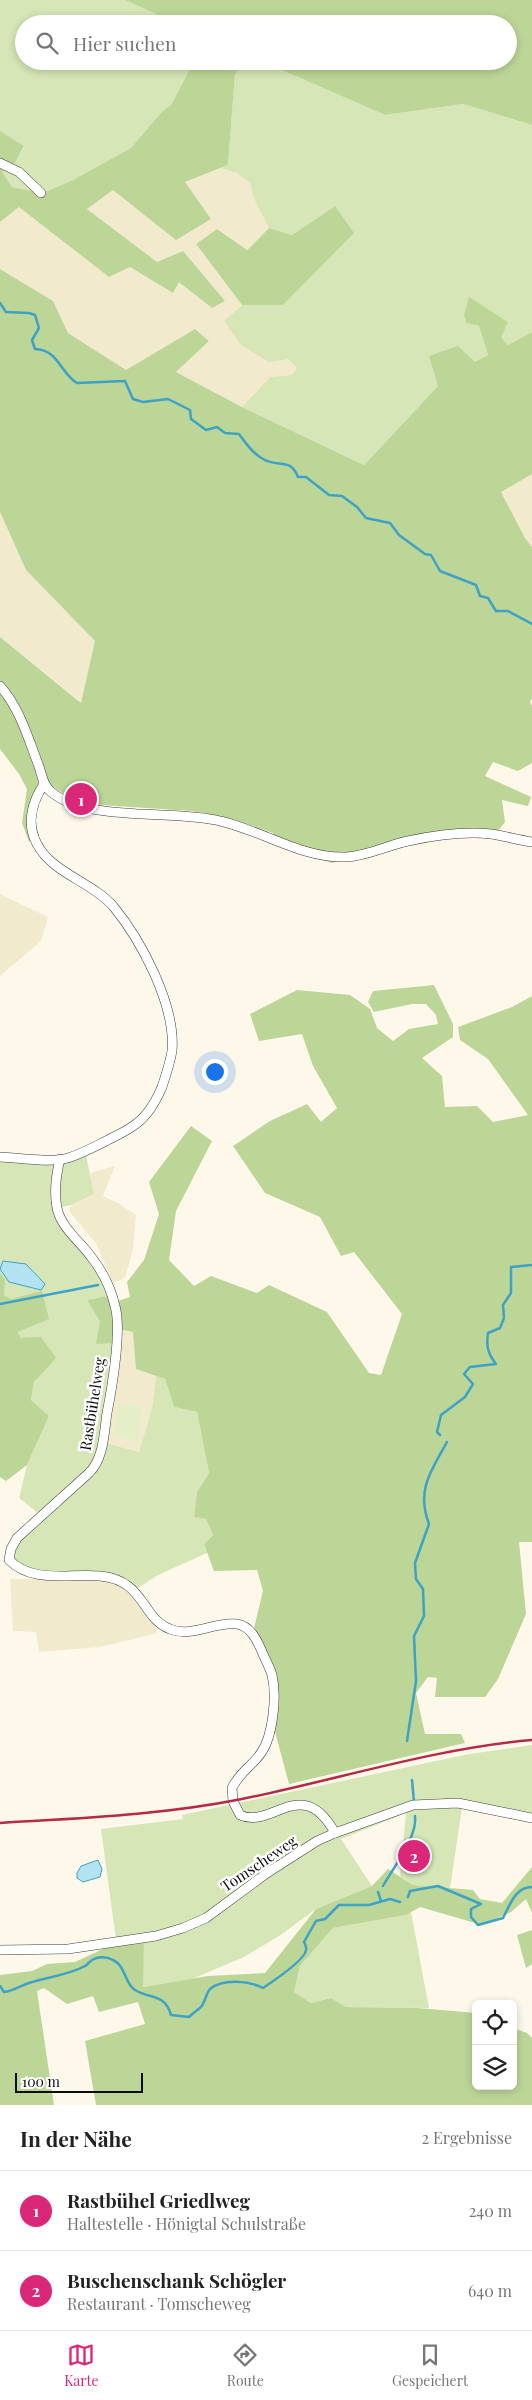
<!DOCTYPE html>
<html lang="de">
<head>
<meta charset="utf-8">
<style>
	body { margin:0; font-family:"Playfair Display",serif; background:#f6f6f6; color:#222 }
	.controls { position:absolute; right:15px; bottom:15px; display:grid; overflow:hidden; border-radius:8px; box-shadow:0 2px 8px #0003 }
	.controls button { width:45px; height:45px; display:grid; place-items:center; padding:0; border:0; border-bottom:1px solid #e0e0e0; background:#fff; color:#222; font:25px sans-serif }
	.scale { position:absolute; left:15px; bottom:12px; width:128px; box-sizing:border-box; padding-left:5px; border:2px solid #0b0b0b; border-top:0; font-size:14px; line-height:18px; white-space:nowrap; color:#0b0b0b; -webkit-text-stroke:4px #fff; paint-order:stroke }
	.you { position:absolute; left:214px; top:1071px; width:18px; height:18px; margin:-12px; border:4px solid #fff; border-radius:50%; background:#1a73e8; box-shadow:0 0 0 8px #1a73e833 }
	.badge { display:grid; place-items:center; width:32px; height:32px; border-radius:50%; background:#db2777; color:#fff; font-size:16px; font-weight:700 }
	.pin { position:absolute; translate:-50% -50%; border:2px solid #fff; box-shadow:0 1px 5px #0006 }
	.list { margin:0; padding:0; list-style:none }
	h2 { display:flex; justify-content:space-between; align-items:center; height:65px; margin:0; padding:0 20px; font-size:21px }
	h2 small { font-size:16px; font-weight:400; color:#767676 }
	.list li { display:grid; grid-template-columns:32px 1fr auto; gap:15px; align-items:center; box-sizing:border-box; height:80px; padding:0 20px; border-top:1px solid #e0e0e0 }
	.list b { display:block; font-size:19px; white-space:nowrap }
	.list p { margin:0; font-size:16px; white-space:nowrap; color:#767676 }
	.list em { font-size:16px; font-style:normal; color:#767676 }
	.icon { flex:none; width:28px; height:28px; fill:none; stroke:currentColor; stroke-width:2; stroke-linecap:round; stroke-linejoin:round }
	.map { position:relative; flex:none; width:532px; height:2105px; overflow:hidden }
	.search { position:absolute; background:#fff; box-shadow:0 2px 8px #0003; left:15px; right:15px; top:15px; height:55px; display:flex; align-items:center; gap:12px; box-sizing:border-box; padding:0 18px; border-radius:28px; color:#767676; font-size:19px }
	.sheet { height:225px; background:#fff }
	nav { display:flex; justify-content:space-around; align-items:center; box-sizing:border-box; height:70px; border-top:1px solid #e0e0e0; background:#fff; font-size:14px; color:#767676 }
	nav a { display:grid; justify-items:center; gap:2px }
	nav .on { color:#db2777 }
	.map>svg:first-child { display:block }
</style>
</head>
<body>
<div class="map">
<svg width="532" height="2105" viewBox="0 0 532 2105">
	<rect width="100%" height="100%" fill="#fef8eb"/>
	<g fill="#f2eacd">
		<polygon points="221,168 237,173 250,183 254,199 269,228 246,250 217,229 196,244 242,305 224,321 288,359 297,368 292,375 270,377 242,407 176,372 209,341 195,329 126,371 68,333 53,301 0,269 0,222 19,206 109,277 130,267 173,293 179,281 212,308 225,301 157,262 87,209 112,189 185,182"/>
		<polygon points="532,474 532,547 525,538 501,492"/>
		<polygon points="0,512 26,570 95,641 82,703 0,637"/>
		<polygon points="0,894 48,917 41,941 0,976"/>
		<polygon points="115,1166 103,1196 118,1203 136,1215 133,1250 125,1278 113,1283 97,1245 69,1211 71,1205 94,1194 90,1173"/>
		<polygon points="116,1329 134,1331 136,1369 156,1376 152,1408 139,1452 102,1442"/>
		<polygon points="10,1579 108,1580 128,1590 151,1619 158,1633 100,1647 39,1652 36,1632 13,1631"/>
	</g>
	<g fill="#d6e6b7">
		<polygon points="0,0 125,0 178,24 24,24 24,61 194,61 171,105 131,148 73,180 41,193 12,187 1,172 15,163 24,147 0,131"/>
		<polygon points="247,61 261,61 385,115 463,104 532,125 532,332 508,345 500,337 508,322 469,298 464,315 466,323 479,326 488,355 438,386 364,465 242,407 270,377 292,375 297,368 288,359 269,362 241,345 224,321 242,305 283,305 335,206 292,235 269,228 254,199 250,183 237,173 221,168 228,165 235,73"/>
		<polygon points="86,1155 94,1194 71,1205 54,1209 68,1236 82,1253 92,1257 109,1288 107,1296 87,1300 100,1322 116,1329 102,1442 139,1452 152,1408 156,1376 165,1379 174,1407 197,1412 209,1473 197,1492 194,1517 206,1519 213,1535 204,1544 207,1553 158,1575 135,1590 121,1581 34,1573 9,1560 11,1549 42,1516 19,1498 27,1465 49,1416 31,1400 34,1382 55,1358 21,1338 16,1332 11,1299 3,1295 5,1279 0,1273 0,1162 46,1163"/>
		<polygon points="532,1745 532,1813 463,1801 450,1888 413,1885 400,1876 406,1813 341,1839 372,1886 316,1909 279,1936 244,1957 192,1979 142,1987 144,1943 117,1947 101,1829 183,1819 182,1815 469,1754"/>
		<polygon points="411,1912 429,2008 346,2007 331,1998 311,2003 294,1992 300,1966 333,1928 406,1915"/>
	</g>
	<g fill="#bcd697">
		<polygon points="125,0 532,0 532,125 463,104 385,115 261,61 508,61 508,24 178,24"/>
		<polygon points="194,61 247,61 235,74 228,165 185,182 211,219 176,240 113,190 87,209 157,262 183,251 225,301 212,308 179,282 173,293 130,267 109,277 19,207 0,222 0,131 24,146 15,163 2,172 12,187 42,193 73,180 131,148 162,112 171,105"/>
		<polygon points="335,206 354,233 283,305 242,305 196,244 217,229 247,250 269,228 292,235"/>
		<path d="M0 269 53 301 68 333 126 370 195 329 209 341 176 372 242 407 364 465 438 386 429 356 458 346 475 362 488 355 479 326 466 323 464 315 469 297 508 322 501 337 508 345 532 332V474L501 492 525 538 532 547V698L530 702 532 706V763L518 771 493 762 485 776 531 797 528 806 502 800 505 822 497 832 454 829 397 840 332 863 275 845 273 833 233 819 191 811 101 805 68 796 43 781 39 780C34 799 34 818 39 836L29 842 22 823 27 789 19 774 0 749V637L81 703 95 641 26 570 0 512Z"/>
		<polygon points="434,985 453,1024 453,1037 422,1058 442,1076 445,1107 477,1106 493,1122 528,1115 488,1059 460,1040 458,1027 512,1007 532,996 532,1542 519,1542 526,1614 498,1679 485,1697 435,1697 437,1678 428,1677 416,1693 425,1734 461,1734 465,1743 289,1784 274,1728 278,1707 263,1645 254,1628 263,1591 257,1570 214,1571 204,1544 213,1535 206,1519 194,1517 197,1492 209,1473 197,1412 174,1407 165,1379 136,1369 133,1332 113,1328 112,1343 96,1344 100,1322 87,1300 107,1296 118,1301 130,1297 127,1282 144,1260 159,1214 149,1182 191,1126 212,1141 176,1211 169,1260 194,1286 211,1276 257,1293 269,1285 327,1312 369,1373 381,1375 402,1314 354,1252 341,1256 320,1217 265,1193 233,1146 270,1121 307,1104 321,1122 337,1108 313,1066 302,1034 259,1041 250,1014 297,990 350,995 370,1009 377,1028 393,1041 409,1029 438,1024 436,1015 426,1004 412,1004 374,1012 368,1002 373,991"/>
		<polygon points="0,1273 5,1279 4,1295 11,1299 42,1291 49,1319 17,1332 21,1338 41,1337 56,1358 34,1382 31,1400 49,1416 27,1465 6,1481 0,1477"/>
		<polygon points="532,1867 532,1913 526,1899 511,1912 482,1925 420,1907 406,1915 333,1928 300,1966 294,1992 311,2003 331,1998 346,2007 418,2008 476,2013 476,2086 513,2086 513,2028 527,2033 532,2038 532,2105 96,2105 85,2041 145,2024 138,2002 99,2012 93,1996 67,2004 44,1988 37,1991 54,2105 0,2105 0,1975 32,1971 47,1964 75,1962 105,1948 144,1943 143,1987 208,1976 265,1973 316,1909 372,1886 388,1869 413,1885 473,1890 480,1899 502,1903"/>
		<polygon points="532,1930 532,1964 526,1968 517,1935"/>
	</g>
	<polygon fill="#e6eec8" points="119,1403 143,1407 137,1441 112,1436"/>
	<g fill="#b3e3f2" stroke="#3da2c6">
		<polygon points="3,1261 26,1264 45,1284 41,1290 9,1282 0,1269"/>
		<polygon points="98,1860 102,1869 100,1877 83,1882 77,1878 77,1873 81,1866"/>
	</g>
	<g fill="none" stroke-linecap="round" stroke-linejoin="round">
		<g stroke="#3da2c6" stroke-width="2.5">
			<path d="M0 303 6 312 29 313 35 315 39 328 32 340 35 349C59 350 60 373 77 383L125 381 133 399 143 402 168 399 190 410 191 419 206 430 217 427 225 433 239 434C246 443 253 454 263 459 279 468 290 457 298 477H306L329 495 342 496 357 507 366 518 390 523 399 535 425 554 431 555 440 571 476 585 480 596 488 598 496 611H508L532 624"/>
			<polyline points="0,1304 98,1285"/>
			<path d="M440 1435 437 1432 441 1415 465 1397 473 1384 464 1374 470 1367 496 1364C488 1354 486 1346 488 1333L500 1328 504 1318 503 1305 511 1293V1267L532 1265"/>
			<path d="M407 1741 416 1681 414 1636 424 1616 423 1589 416 1579 415 1563 429 1524C416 1490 431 1471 447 1442"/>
			<polyline points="412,1780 414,1802"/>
			<path d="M383 1886C393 1868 418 1836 415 1816"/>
			<polyline points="378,1892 381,1901"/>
			<path d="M408 1897 410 1891 438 1886 481 1904 471 1909V1917L478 1925 503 1918C510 1905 515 1887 532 1887"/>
			<path d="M0 1986 4 1992C13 1991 20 1986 29 1983 47 1977 69 1975 85 1966 88 1965 90 1960 94 1959 99 1956 108 1957 113 1960 126 1966 124 1983 135 1990 149 1999 165 1993 171 2015L189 2017C193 2013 198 2010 201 2007 205 2002 206 1994 210 1989 223 1978 250 1981 263 1988 272 1982 305 1960 306 1950 307 1948 305 1944 304 1942L316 1921 325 1919 339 1905H369L390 1899 400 1902"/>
		</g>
		<g stroke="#3e3e3e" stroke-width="10">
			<g id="minor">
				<polyline points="0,163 19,172 41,193"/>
				<path d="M0 686C19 707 28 737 38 764 42 773 42 784 50 791 87 823 172 809 220 821 261 830 303 859 346 857 368 856 388 845 408 841 436 835 463 831 491 834 505 836 518 840 532 842"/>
				<path d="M0 1157C20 1158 50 1163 68 1158 81 1154 94 1147 106 1141 115 1136 125 1132 133 1126 146 1118 156 1101 162 1087 166 1075 170 1063 172 1051 176 1005 141 940 113 906 92 882 52 873 37 844 26 824 32 802 44 784"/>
				<path d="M60 1159C56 1175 54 1192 57 1208 61 1228 81 1242 92 1258 103 1272 111 1289 115 1306 122 1329 112 1388 107 1413 104 1433 104 1458 89 1473L17 1538 11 1549 9 1560C33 1584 69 1573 100 1576 145 1580 141 1618 170 1629 191 1638 216 1621 237 1624 251 1626 258 1642 263 1654 266 1661 270 1668 272 1675 277 1696 273 1736 261 1753 252 1766 239 1773 232 1788L233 1801 240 1815C272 1830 302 1773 335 1833"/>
				<polyline points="0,1950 68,1949 156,1936 183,1928 206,1918 267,1873 317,1841 335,1833 413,1805 458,1803 532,1818"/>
			</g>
		</g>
		<use href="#minor" stroke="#fff" stroke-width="9"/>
		<path stroke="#b42b45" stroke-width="2.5" d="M0 1823C81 1818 162 1815 242 1799 336 1780 436 1748 532 1740"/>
	</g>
	<g text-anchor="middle" stroke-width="5" stroke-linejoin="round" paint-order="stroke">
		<g font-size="15" fill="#0b0b0b" stroke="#fff">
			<text transform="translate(93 1404) rotate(-81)" y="5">Rastbühelweg</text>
			<text transform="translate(259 1864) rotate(-34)" y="5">Tomscheweg</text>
		</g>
	</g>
</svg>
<div class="controls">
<button><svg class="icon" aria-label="locate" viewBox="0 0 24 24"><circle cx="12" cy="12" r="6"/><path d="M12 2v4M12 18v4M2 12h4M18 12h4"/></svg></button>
<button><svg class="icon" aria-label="layers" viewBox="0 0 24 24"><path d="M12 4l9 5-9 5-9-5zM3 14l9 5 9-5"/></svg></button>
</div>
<div class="scale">100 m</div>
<div class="you"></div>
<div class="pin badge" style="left:81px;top:799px">1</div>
<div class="pin badge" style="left:414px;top:1856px">2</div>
<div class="search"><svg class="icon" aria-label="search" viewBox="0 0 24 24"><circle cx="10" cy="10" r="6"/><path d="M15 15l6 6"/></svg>Hier suchen</div>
</div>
<section class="sheet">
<h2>In der Nähe<small>2 Ergebnisse</small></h2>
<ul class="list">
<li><span class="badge">1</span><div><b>Rastbühel Griedlweg</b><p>Haltestelle · Hönigtal Schulstraße</p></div><em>240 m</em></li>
<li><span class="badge">2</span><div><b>Buschenschank Schögler</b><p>Restaurant · Tomscheweg</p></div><em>640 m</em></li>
</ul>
</section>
<nav>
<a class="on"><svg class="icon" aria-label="map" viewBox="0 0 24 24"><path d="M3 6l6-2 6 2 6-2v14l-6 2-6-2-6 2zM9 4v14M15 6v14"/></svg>Karte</a>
<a><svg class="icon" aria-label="directions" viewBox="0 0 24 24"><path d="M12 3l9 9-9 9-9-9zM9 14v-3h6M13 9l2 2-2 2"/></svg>Route</a>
<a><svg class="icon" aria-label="saved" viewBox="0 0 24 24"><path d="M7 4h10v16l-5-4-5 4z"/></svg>Gespeichert</a>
</nav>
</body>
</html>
